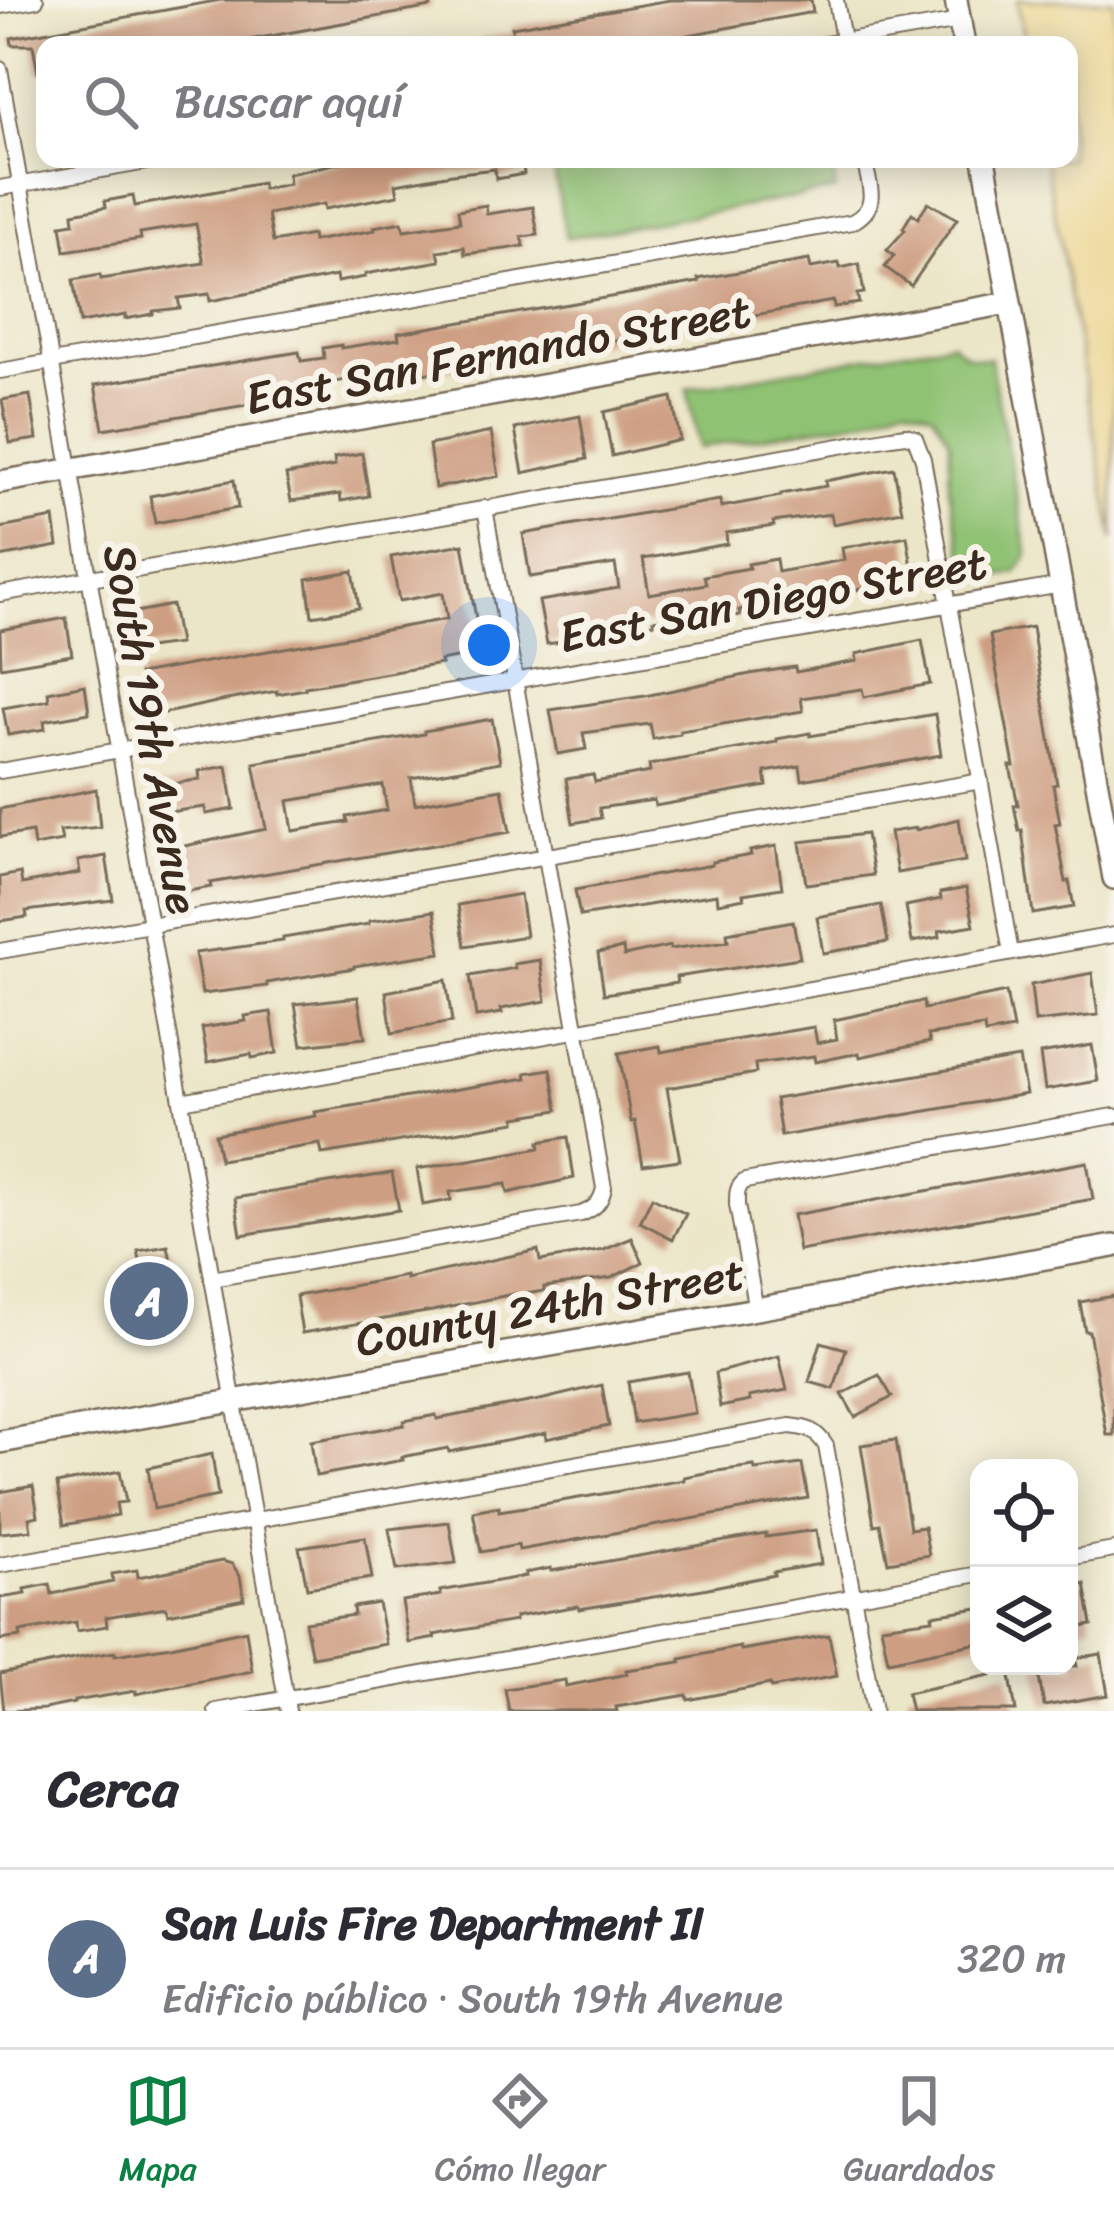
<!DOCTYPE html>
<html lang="es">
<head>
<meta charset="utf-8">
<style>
	body { margin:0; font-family:Sriracha,sans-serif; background:#f7f7f7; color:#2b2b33 }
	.controls { position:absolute; right:36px; bottom:36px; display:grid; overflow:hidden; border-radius:24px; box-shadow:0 6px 30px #0003 }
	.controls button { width:108px; height:108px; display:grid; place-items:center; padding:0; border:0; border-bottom:3px solid #e1e1e2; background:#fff; color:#2b2b33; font:60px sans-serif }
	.you { position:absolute; left:489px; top:645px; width:42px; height:42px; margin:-30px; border:9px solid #fff; border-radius:50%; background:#1a73e8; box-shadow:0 0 0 18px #1a73e833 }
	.badge { display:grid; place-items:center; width:78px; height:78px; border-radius:50%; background:#0b8043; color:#fff; font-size:39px; font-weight:700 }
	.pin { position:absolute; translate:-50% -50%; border:6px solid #fff; box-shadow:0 3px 12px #0006 }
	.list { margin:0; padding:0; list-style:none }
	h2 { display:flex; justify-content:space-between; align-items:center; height:156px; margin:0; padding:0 48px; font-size:51px }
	h2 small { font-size:39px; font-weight:400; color:#7c7c81 }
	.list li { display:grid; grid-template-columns:78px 1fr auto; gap:36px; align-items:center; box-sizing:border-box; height:180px; padding:0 48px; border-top:3px solid #e1e1e2 }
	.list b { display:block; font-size:45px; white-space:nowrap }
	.list p { margin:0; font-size:39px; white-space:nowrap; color:#7c7c81 }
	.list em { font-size:39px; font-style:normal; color:#7c7c81 }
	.icon { flex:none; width:66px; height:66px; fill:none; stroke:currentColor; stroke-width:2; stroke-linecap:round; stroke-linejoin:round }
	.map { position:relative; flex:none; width:1114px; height:1711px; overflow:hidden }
	.search { position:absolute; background:#fff; box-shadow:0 6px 30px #0003; left:36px; right:36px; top:36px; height:132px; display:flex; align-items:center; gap:30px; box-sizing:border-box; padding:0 42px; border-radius:24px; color:#7c7c81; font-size:45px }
	.sheet { height:336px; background:#fff }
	nav { display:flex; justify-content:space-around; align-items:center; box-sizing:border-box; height:168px; border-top:3px solid #e1e1e2; background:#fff; font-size:33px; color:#7c7c81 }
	nav a { display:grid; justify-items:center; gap:6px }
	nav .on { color:#0b8043 }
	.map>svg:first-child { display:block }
</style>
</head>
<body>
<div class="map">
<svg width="1114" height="1711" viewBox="0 0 1114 1711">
	<rect width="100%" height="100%" fill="#f7f3e8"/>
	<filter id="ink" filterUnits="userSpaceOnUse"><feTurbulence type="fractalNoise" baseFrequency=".00833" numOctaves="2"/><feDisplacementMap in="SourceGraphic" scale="24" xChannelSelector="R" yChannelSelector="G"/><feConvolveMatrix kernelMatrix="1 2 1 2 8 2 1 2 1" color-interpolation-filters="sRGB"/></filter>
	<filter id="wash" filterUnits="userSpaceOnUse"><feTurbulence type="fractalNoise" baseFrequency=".004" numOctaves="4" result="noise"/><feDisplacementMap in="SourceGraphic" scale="48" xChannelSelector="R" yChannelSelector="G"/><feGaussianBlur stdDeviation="2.7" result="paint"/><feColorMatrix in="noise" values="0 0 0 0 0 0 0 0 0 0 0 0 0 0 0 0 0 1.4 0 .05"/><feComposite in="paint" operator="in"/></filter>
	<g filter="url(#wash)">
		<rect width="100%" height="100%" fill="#ece6c8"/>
		<g fill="#8fc273" stroke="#657648" stroke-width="3">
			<polygon points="552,159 831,159 836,190 566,238"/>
			<path d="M952 342C962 356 973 359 990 358L1028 555 1016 573 976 580 968 576 949 489 950 441 933 413 905 404 866 419 699 448 687 389Z"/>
		</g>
		<polygon fill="#eeda9e" stroke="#94825e" stroke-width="3" points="1017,0 1114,0 1114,540 1045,159 1069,159 1069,45 1025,45"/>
		<g id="blocks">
			<g fill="#ce9e82" fill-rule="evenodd">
				<polygon points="221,0 430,0 431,7 221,45 45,45 45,73 38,73 33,45 12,45 11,38"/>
				<polygon points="670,0 811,0 813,12 634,45 482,45 481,38 513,33 512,27"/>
				<polygon points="357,159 522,159 524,174 496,179 495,169 452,174 396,184 398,195 325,209 324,204 268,214 273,242 312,235 313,241 375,230 374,227 402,222 404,230 460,222 458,210 486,205 487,214 533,207 538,235 522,237 524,246 505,249 465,254 464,247 438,251 440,261 365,274 365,277 337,282 336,276 210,301 209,294 178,298 180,308 153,311 153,314 125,319 125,315 80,323 73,280 100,275 101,279 204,263 196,224 140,233 141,239 65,251 61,225 74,223 73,213 106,207 105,201 133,196 135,206 262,183 263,189 289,184 288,174"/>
				<polygon points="928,202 957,219 911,286 885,267 894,256 887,250 905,230 903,228 912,213 918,218"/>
				<polygon points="809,260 811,268 839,263 840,268 859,264 864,293 857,294 859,303 834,307 833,301 406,377 404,366 346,375 346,380 305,387 307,395 103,429 95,385 299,352 301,361 324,358 323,348 341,345 341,348 399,339 398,333 699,282 698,279"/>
				<polygon points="30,395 37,439 10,443 2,400"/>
				<polygon points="672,397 680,440 612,456 604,412"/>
				<polygon points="580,416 587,459 523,473 515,429"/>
				<polygon points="491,432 499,476 435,488 429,445"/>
				<polygon points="362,453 369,496 341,501 340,494 291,501 286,475 335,466 334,458"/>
				<polygon points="894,468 902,511 833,524 831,514 773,522 774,526 726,533 727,544 643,559 649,594 706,584 704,576 749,568 748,564 776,559 778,572 844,560 842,548 907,536 914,579 850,591 849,589 783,598 784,602 739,610 740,615 712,620 711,613 653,620 654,623 610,631 611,634 547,644 539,601 619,588 615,564 530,577 523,534 720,500 721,507 781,496 781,494 826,486 825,481"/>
				<polygon points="234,480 238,508 155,523 150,496"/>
				<polygon points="54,518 58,546 0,557 0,528"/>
				<polygon points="463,544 482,653 440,661 441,664 305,687 305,689 277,694 277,691 221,701 147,717 139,674 447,619 443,593 399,601 391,557"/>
				<polygon points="353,571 359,608 312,616 307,579"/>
				<polygon points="172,605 179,644 131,650 126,614"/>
				<polygon points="66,618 72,655 1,667 0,630"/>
				<polygon points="1032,627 1057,784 1053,785 1060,823 1055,824 1066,882 1069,881 1074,907 1033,914 1022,830 1019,831 1014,805 1018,805 1010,766 1014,766 990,635"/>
				<polygon points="922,640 930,684 864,697 862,689 801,698 803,711 680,731 680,734 653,739 650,724 583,733 586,749 558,754 550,710 645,696 750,674 795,667 796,672 857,661 856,654"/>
				<polygon points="85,685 89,713 44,721 45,729 8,735 3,708 49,700 48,692"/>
				<polygon points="935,714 941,755 802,780 800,766 765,772 767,786 655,806 654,800 599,808 601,818 573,823 566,779 593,775 595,782 650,772 649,765 777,742 777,739 810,733 810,736"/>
				<path d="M492 719 500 762 411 778 415 804 502 789 510 832 210 883 211 887 183 892 175 848 266 829 254 763 424 734V731ZM383 785 387 810 347 817 348 822 293 831 288 801Z"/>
				<polygon points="227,766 234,809 206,814 205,807 161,813 156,787 200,779 199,771"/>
				<polygon points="96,789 100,827 60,831 62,841 34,846 32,832 0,837 0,809"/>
				<polygon points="959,819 965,861 897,873 890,832 916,828 916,830"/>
				<polygon points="866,834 873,875 806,884 800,842"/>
				<polygon points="776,846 782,888 743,894 744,898 718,903 717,894 580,916 575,890 712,865 712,862 751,855 750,851"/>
				<polygon points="106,856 113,900 26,911 27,917 0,921 0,877 20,873 22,884 80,873 78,861"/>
				<polygon points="966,888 974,925 939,931 940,937 912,942 906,906 941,899 940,893"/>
				<polygon points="520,894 526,936 465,946 458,905"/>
				<polygon points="881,905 888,942 823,953 817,917"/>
				<polygon points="434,911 441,953 354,966 354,968 267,983 267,986 202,994 195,953 283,941 283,938 369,924 369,921"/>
				<polygon points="793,921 800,958 676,977 677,983 604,994 598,953 623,948 624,956 670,946 670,949 728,941 727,933"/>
				<polygon points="540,960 546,1001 501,1009 502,1013 476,1017 470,976 515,968 514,964"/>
				<polygon points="1092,973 1098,1015 1035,1022 1031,985"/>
				<polygon points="446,980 452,1022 392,1033 386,992"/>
				<polygon points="1006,992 1013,1029 985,1034 984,1027 928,1035 930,1042 860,1057 859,1053 815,1062 814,1056 755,1064 756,1073 667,1088 680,1160 643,1165 635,1121 631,1122 619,1053 660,1046 661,1052 814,1027 817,1043 837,1039 834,1020 923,1001 924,1009"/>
				<polygon points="358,997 365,1038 302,1045 295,1004"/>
				<polygon points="271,1012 277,1053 252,1058 251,1054 208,1062 202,1028 246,1021 245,1016"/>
				<polygon points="1092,1045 1098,1081 1045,1090 1040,1054"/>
				<polygon points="1019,1058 1026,1094 781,1136 775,1099"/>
				<polygon points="551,1069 558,1110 516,1117 516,1122 322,1154 320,1144 220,1160 215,1134 316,1116 315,1112 527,1078 526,1073"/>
				<polygon points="568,1137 574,1178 508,1193 506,1184 450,1192 451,1200 423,1205 417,1169 540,1148 539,1142"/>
				<polygon points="1087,1162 1093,1199 799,1251 793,1215"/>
				<polygon points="392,1173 399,1210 241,1235 235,1198"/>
				<polygon points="652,1197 686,1214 673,1239 640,1222"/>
				<polygon points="632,1238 643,1262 611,1278 544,1287 544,1291 519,1295 518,1293 432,1311 302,1333 296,1296 406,1276 406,1279 538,1250 540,1261 604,1250"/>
				<polygon points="168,1246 184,1323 163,1327 159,1308 121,1315 117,1294 146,1289 138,1251"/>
				<polygon points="1114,1296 1114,1435 1107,1435 1089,1331 1085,1331 1080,1302"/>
				<polygon points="821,1342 846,1349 834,1389 809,1382"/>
				<polygon points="779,1356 787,1390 749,1397 750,1401 720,1407 715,1373"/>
				<polygon points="688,1372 695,1413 634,1423 628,1382"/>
				<polygon points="879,1375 892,1397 855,1417 842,1394"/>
				<polygon points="602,1385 609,1426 546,1439 546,1433 449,1452 448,1448 402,1457 403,1460 316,1476 311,1441 404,1425 404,1421 436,1415 437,1419 540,1400"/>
				<polygon points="896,1440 910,1529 924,1527 929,1555 888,1562 880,1524 874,1525 861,1445"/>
				<polygon points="212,1454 218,1496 154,1509 148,1468"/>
				<polygon points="802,1464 808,1498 564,1542 519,1550 518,1545 481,1552 473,1511 499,1506 499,1511 538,1505 684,1480 684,1477 710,1472 754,1466 755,1470"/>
				<polygon points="120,1471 126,1502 116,1503 118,1515 64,1525 57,1484"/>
				<polygon points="33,1486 38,1516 29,1518 31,1530 0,1533 0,1492"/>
				<polygon points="449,1522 456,1563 397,1570 389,1529"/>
				<polygon points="816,1530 821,1564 773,1572 774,1575 703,1589 579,1609 578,1606 515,1617 515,1621 434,1635 435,1638 409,1643 402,1601 441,1595 440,1591 526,1576 525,1573 551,1568 551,1571 766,1534 766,1537"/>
				<polygon points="365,1537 372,1578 307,1588 299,1547"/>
				<polygon points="222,1561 232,1564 240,1576 244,1599 168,1614 166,1607 106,1617 107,1626 77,1631 76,1622 20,1632 21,1637 0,1640 0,1598 26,1594 25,1589 50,1584 52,1594 113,1582 112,1574 137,1570 138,1577"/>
				<polygon points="1085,1584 1092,1625 1069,1629 1069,1587"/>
				<polygon points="378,1603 386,1644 312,1657 305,1622 354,1615 353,1607"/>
				<polygon points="979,1608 979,1643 888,1661 881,1626 933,1619 932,1615"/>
				<polygon points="246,1630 252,1671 136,1694 136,1691 74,1701 74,1703 44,1709 4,1711 0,1674 89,1656 115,1652 115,1655 171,1646"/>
				<polygon points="829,1635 837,1676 771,1688 770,1684 688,1700 687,1695 616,1707 617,1711 509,1711 505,1689 565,1680 566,1686 627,1674 626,1670 681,1662 681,1659 715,1652 740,1647 741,1650"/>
				<polygon points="1101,1654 1108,1695 1044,1706 1037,1666 1077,1666 1075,1658"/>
				<polygon points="1009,1671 1016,1711 911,1711 907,1693"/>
			</g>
		</g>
	</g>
	<g filter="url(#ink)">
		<use href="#blocks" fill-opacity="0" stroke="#796c5a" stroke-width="3"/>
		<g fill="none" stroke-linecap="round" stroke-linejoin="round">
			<g stroke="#796c5a" stroke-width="18">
				<g id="street">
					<polyline points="836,0 844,45"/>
					<polyline points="0,6 36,0"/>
					<polyline points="819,45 960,21"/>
					<polyline points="0,69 288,1711"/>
					<polyline points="0,188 164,159"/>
					<path d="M0 371 852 222C881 207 869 186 864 159"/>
					<polyline points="0,594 891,437 906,435 915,438 923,459 1011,953"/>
					<polyline points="0,771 1061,585"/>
					<polyline points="0,951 981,781"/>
					<polyline points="181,1101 1114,935"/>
					<path d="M212 1279 581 1214C594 1209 601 1203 604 1188L485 508"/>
					<path d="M756 1310 737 1205C737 1195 736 1187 745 1181L1114 1116"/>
					<polyline points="1069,1558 1114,1550"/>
					<path d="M0 1565 790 1426C808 1428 816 1430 826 1446L874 1711"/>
					<polyline points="216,1711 979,1574"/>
				</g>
			</g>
			<g stroke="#796c5a" stroke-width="26">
				<g id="secondary">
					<polyline points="956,0 964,45"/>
					<polyline points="984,159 1114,878"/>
					<polyline points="0,482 1009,303"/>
					<polyline points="0,1442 1114,1246"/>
				</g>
			</g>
			<use href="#street" stroke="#fff" stroke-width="14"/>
			<use href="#secondary" stroke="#fff" stroke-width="21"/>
		</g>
	</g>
	<g text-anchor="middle" stroke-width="12" stroke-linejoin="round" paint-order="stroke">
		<g font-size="45" fill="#3b2a1e" stroke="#f7f3e8">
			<text transform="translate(498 354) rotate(-10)" y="16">East San Fernando Street</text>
			<text transform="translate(773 599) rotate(-10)" y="16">East San Diego Street</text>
			<text transform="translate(152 729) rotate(80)" y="16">South 19th Avenue</text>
			<text transform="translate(550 1306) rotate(-10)" y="16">County 24th Street</text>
		</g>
	</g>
</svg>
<div class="controls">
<button><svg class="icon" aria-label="locate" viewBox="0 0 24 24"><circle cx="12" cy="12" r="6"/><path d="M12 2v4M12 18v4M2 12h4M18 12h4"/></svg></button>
<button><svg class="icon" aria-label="layers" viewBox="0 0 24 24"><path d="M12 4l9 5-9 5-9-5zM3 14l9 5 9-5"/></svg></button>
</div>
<div class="you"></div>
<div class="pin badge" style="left:149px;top:1301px;background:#5c6f8a">A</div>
<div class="search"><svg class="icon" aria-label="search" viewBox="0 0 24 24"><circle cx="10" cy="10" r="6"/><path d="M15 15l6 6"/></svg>Buscar aquí</div>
</div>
<section class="sheet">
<h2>Cerca<small></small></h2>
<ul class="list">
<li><span class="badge" style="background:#5c6f8a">A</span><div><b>San Luis Fire Department II</b><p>Edificio público · South 19th Avenue</p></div><em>320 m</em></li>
</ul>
</section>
<nav>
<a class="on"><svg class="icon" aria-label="map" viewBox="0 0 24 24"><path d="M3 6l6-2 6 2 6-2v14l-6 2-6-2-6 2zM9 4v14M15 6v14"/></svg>Mapa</a>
<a><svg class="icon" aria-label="directions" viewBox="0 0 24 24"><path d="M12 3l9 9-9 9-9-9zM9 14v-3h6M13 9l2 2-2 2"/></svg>Cómo llegar</a>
<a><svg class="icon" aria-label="saved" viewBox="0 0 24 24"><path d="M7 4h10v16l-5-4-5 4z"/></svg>Guardados</a>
</nav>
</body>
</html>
